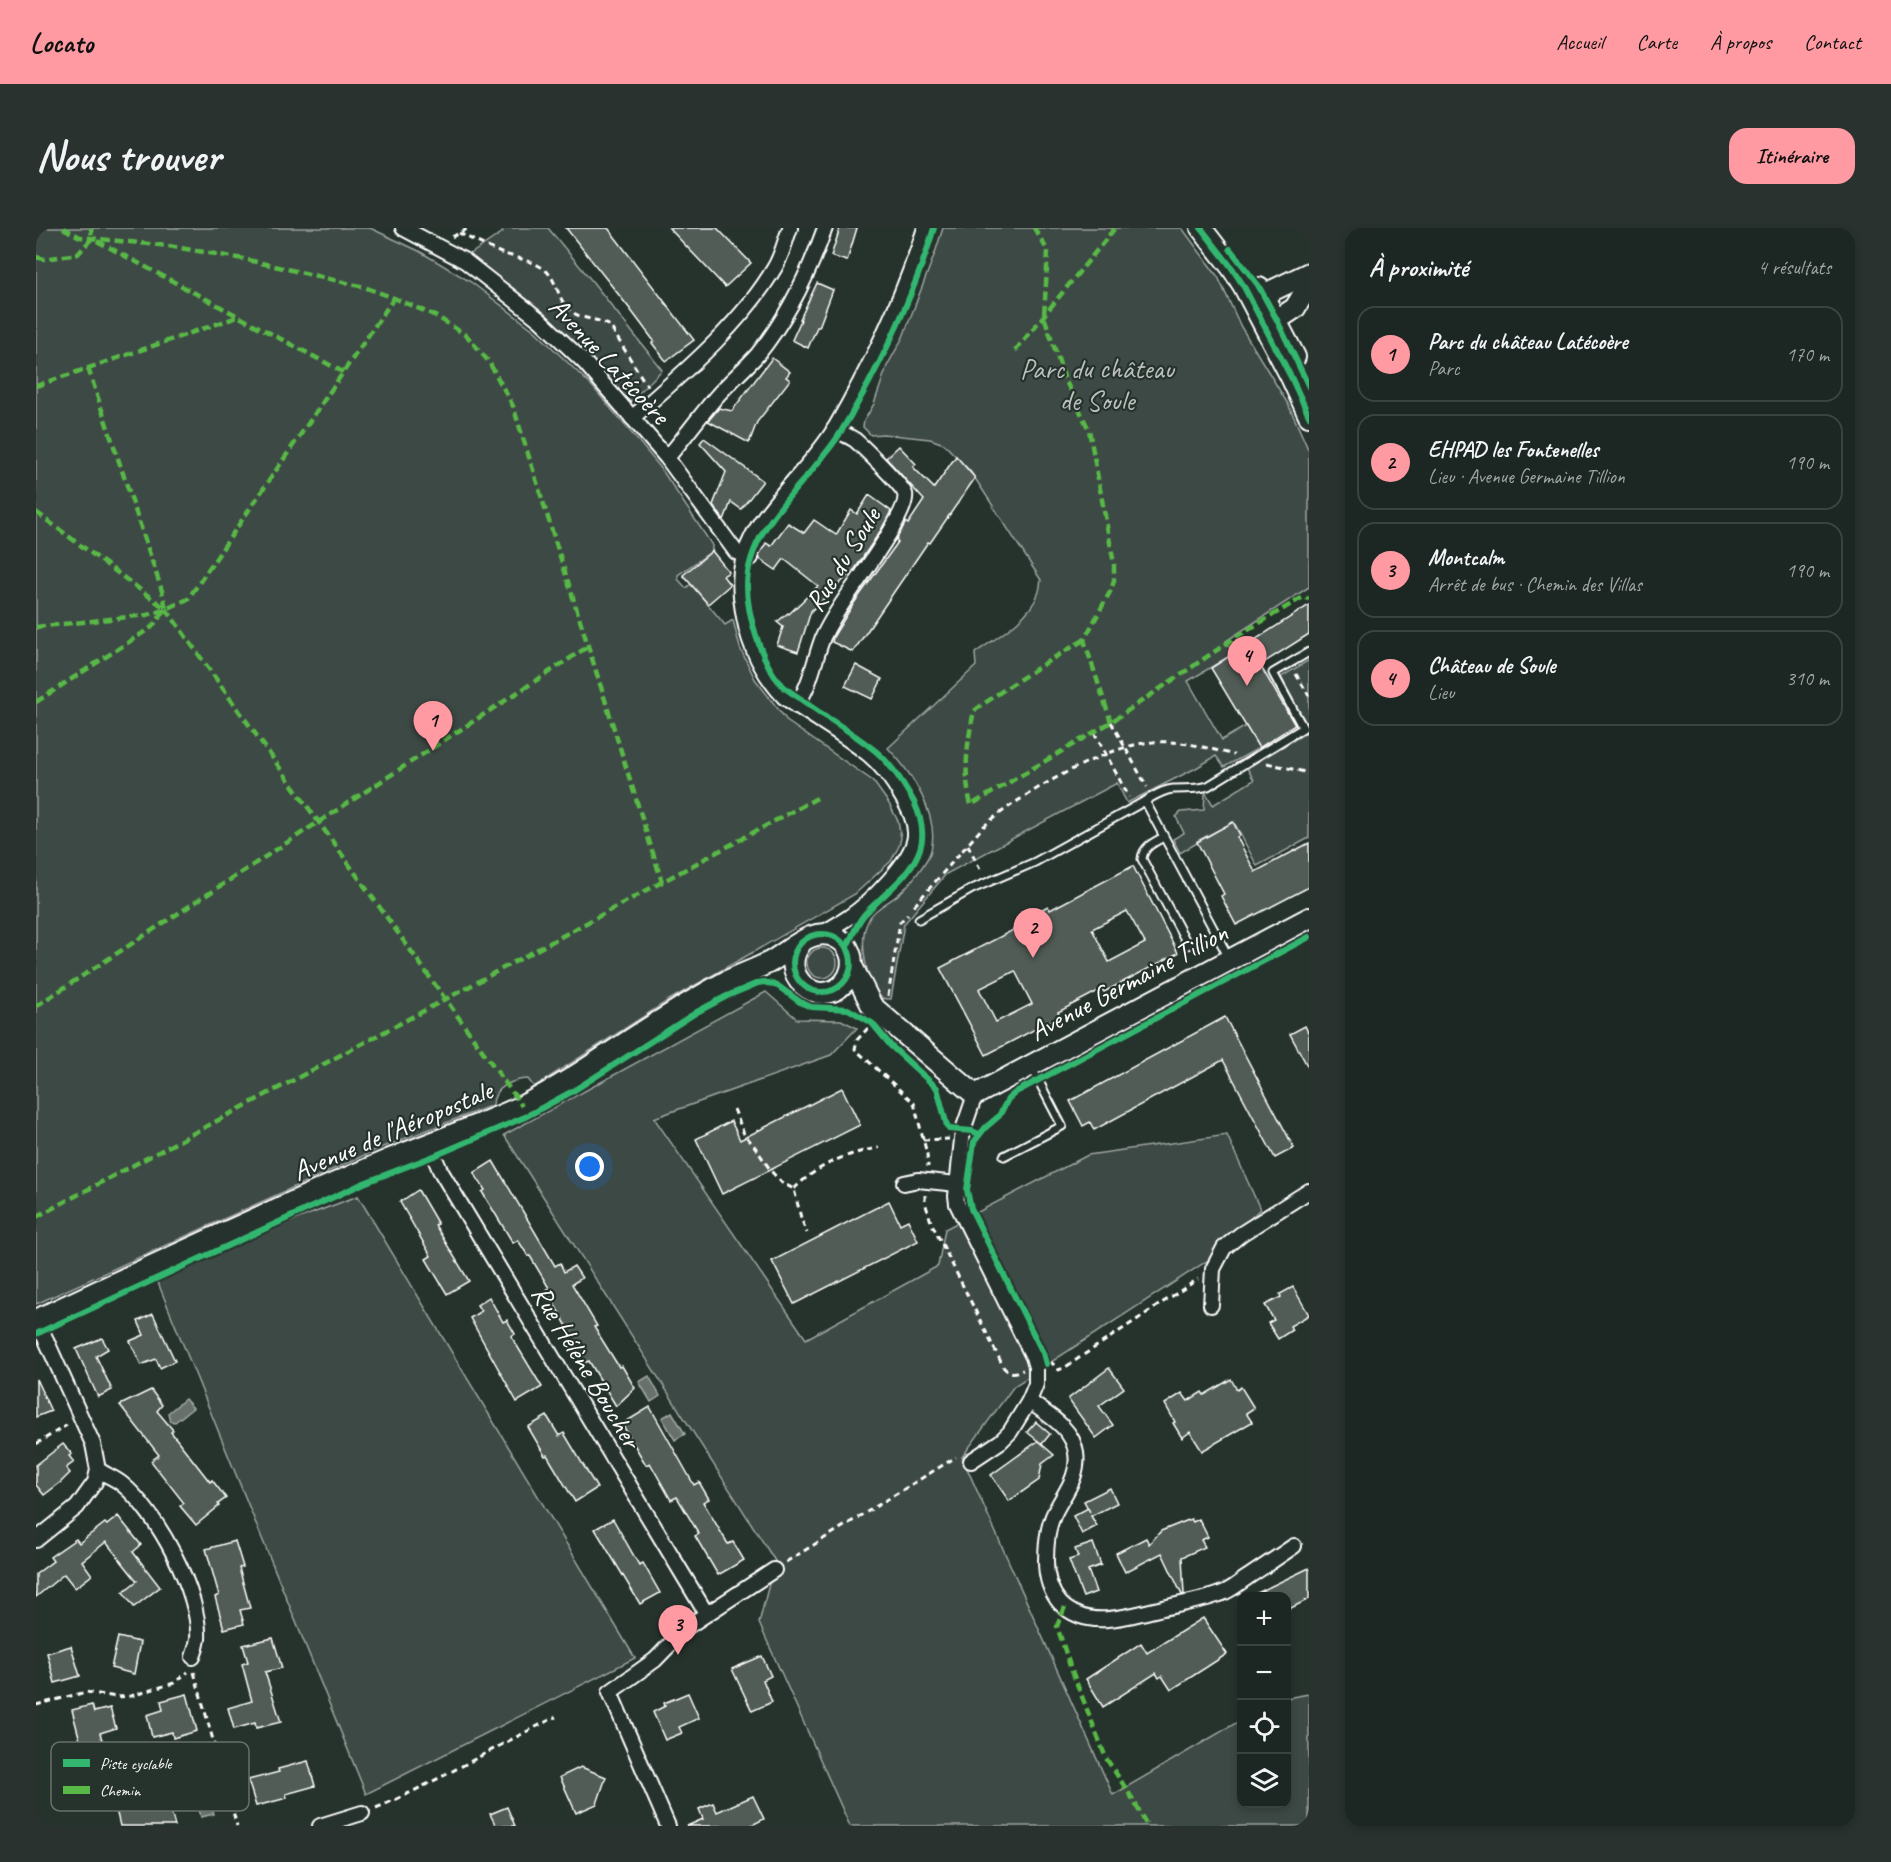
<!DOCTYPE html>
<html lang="fr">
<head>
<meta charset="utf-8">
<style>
	body { margin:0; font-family:Caveat,sans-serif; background:#29322f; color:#f1f3f6 }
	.controls { position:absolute; right:18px; bottom:18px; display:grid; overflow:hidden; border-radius:12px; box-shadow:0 3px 9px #0003 }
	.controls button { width:54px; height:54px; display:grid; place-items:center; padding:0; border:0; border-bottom:2px solid #3a4340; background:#1c2622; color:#f1f3f6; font:30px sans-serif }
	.you { position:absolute; left:554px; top:939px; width:21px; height:21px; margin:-15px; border:4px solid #fff; border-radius:50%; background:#1a73e8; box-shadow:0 0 0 9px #1a73e833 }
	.badge { display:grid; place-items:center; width:39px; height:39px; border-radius:50%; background:#ff9aa2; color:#111; font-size:20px; font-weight:700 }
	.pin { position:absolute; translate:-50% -50px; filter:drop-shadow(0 2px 3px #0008) }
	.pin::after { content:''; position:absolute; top:32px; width:21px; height:18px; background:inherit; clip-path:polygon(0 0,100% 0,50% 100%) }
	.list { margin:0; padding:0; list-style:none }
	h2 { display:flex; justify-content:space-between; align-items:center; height:78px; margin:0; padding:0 24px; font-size:26px }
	h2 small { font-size:20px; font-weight:400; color:#a0a5a5 }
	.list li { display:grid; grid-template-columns:39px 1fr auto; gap:18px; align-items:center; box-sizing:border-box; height:96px; margin:0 12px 12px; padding:0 12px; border:2px solid #3a4340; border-radius:18px }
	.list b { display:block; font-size:22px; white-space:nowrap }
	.list p { margin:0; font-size:20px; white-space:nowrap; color:#a0a5a5 }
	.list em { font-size:20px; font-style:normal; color:#a0a5a5 }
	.icon { flex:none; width:33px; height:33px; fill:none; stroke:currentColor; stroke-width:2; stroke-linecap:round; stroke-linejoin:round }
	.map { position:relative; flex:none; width:1273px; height:1598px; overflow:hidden; border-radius:18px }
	header { display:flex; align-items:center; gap:36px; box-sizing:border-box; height:84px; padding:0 30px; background:#ff9aa2; color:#111 }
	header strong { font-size:28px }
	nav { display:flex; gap:33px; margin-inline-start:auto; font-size:21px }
	.intro { display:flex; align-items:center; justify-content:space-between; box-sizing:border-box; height:144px; padding:0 36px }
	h1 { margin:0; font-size:42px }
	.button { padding:15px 27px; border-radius:18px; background:#ff9aa2; color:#111; font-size:21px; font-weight:700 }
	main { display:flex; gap:36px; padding:0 36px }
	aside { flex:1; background:#1c2622; border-radius:18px; box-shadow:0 3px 9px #0003 }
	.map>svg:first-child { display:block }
</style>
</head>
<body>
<header>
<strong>Locato</strong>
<nav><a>Accueil</a><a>Carte</a><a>À propos</a><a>Contact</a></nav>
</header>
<div class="intro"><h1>Nous trouver</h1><a class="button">Itinéraire</a></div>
<main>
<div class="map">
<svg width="1273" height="1598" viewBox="0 0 1273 1598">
	<rect width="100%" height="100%" fill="#26332d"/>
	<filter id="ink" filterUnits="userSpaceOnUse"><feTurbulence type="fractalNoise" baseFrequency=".0167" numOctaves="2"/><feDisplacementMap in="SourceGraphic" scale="12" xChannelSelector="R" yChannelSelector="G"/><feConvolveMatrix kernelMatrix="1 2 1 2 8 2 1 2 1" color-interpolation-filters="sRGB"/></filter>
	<g filter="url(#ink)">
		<g fill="#3e4944" stroke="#9ea4a2" stroke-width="1.5">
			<path d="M0 0H334L383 23 435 54 499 103 556 158 624 239 676 317V323L642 347V351L650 360 655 356 689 397 697 392 704 420 719 451 752 494 837 553 852 574 862 593 865 610 863 618 855 633 819 666 633 772 498 859 492 851C477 851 457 860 457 877L344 920 0 1076Z"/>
			<polygon points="465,0 512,0 556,53 626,142 592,176 529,107 433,27 467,4"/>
			<path d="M907 0H1146L1182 49 1205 99 1252 176 1273 223V359L1190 413 1197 426 1152 453 1186 512 1210 498 1223 520 1188 539 1180 528 1160 540 1091 575 1081 555 910 646 868 696 855 771C852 771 849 771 846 770 832 764 826 721 828 706 828 701 832 693 834 689 841 678 857 673 866 663 874 656 893 632 895 622 904 587 875 544 852 520L940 438 939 425C959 411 994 390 1002 366 1004 362 1004 357 1005 352L935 244 908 216 894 211 847 206 835 207 827 199 828 193 838 176 851 138 867 109 899 25Z"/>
			<polygon points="1273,432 1273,501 1245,449"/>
			<polygon points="1273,503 1273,610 1221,638 1198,594 1161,613 1161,615 1144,625 1137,611 1148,605 1140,589 1145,584 1168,582 1169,566 1170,565 1177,577 1218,552 1211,540"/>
			<circle cx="786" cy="735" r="15"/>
			<polygon points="730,764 761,791 805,792 821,800 795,827 618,890 770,1111 902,1038 909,1001 1052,927 1191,907 1224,981 1171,1033 978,1158 926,1229 1077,1567 1205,1492 1206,1576 1250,1576 1251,1470 1273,1466 1273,1598 814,1598 723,1395 739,1333 468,907"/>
			<polygon points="322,968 599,1430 330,1566 118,1045"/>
		</g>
		<g fill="#67706c" stroke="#a4a9a7" stroke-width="1.5">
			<polygon points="613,1148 624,1168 615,1174 603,1154"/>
			<polygon points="149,1171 157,1180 139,1194 134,1193 132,1185"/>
			<polygon points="636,1184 649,1206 639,1212 626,1190"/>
			<polygon points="171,1562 178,1586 165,1589 159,1565"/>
		</g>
		<g fill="#515c57" stroke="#fff" stroke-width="1.5" fill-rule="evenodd">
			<polygon points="530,0 572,0 658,112 630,133 616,115 618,113 594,81"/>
			<polygon points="633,0 681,0 715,35 689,59"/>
			<polygon points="804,0 821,0 811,33 795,28"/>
			<polygon points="781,55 797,62 783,99 781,99 772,120 756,112 765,92 764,91"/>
			<polygon points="736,130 754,144 750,149 754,152 721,194 713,215 672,193 683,180 696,183"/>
			<polygon points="668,210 727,253 705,281 695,274 688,292 677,277 690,244 664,215"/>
			<polygon points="863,218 880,236 877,239 898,260 920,228 939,250 894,315 892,314 817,424 796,414 797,409 818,375 862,314 860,312 870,294 872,296 888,272 850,230"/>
			<polygon points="833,267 855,283 845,302 819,341 775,383 762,424 741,417 747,399 741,394 752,385 753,386 782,358 748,331 740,342 724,331 723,327 730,315 735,318 752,295 768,305 778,292 800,307 815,282 821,286"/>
			<polygon points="676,323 693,344 687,348 694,357 672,376 647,347"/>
			<polygon points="1273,377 1273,406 1224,437 1259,497 1223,520 1175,440"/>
			<polygon points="820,437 846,451 836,471 809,458"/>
			<polygon points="1197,594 1204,607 1201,609 1219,644 1273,615 1273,659 1200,697 1185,668 1188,666 1161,614"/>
			<path d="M1097 638 1142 725 1068 764 1066 761 1022 784 1024 788 950 827 904 740 987 697 985 692 1012 678 1014 682ZM1091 683 1109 715 1073 734 1056 701ZM979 743 996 776 960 794 943 761Z"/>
			<polygon points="1189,789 1258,920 1239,930 1187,832 1058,902 1054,894 1047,898 1034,873"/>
			<polygon points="1269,798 1273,806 1273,841 1254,806"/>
			<polygon points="806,860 824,897 686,966 660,911 695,893 704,912"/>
			<polygon points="457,933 519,1038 524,1035 528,1044 538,1038 546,1050 536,1056 561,1098 558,1099 583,1139 586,1138 599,1160 580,1178 553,1133 548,1135 535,1114 538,1113 531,1101 532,1100 510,1062 513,1060 494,1028 492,1028 482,1012 477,1015 446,964 449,962 438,945"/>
			<polygon points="382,962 402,996 399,997 433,1053 411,1066 390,1031 395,1028 364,974"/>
			<polygon points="853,973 864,996 872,992 882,1013 758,1076 736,1033"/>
			<polygon points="1257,1059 1273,1087 1254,1098 1256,1102 1242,1111 1232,1095 1238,1092 1229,1077 1245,1069 1244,1066"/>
			<polygon points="453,1069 467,1094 471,1092 479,1106 475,1108 506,1159 481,1174 434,1090 445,1083 441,1077"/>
			<polygon points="117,1086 139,1133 124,1140 120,1131 105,1137 94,1113 108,1107 102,1093"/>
			<polygon points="66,1110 72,1121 60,1128 76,1162 62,1169 40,1121"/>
			<polygon points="1073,1140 1088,1160 1063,1178 1077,1197 1060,1210 1032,1171"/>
			<polygon points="0,1151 15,1183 0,1189"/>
			<polygon points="1195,1151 1201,1162 1205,1159 1218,1180 1210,1185 1216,1194 1166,1223 1154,1204 1146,1210 1137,1195 1139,1194 1129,1176 1146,1165 1152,1173 1166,1164 1168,1167"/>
			<polygon points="115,1162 126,1177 121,1183 137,1202 135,1204 174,1254 176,1252 190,1270 182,1276 183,1278 160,1297 144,1278 148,1275 115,1233 123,1227 84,1177"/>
			<polygon points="614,1179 658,1257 663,1254 673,1271 667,1274 692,1316 697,1314 708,1332 682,1347 659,1308 663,1306 641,1269 635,1272 614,1235 610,1237 586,1196"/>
			<polygon points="511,1188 523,1208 528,1205 561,1260 539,1274 511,1227 509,1228 492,1199"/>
			<polygon points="1000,1194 1014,1206 1006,1216 991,1204"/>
			<polygon points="1002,1213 1018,1227 1006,1236 1003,1252 973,1273 955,1247"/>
			<polygon points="27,1216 36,1226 33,1228 38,1234 30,1240 34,1245 25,1254 8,1267 0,1257 0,1237"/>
			<polygon points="1074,1260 1081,1275 1055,1288 1061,1298 1046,1306 1037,1288 1052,1280 1054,1284 1048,1273"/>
			<polygon points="82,1288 105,1317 97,1324 124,1359 98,1379 87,1364 101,1353 70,1314 46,1333 56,1347 39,1360 28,1346 0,1369 0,1346 17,1333 14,1329 40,1311 43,1315 69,1295 71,1297"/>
			<polygon points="577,1291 603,1337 607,1335 624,1365 604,1376 559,1301"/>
			<polygon points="1155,1291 1157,1294 1163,1291 1172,1309 1165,1312 1169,1319 1146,1329 1148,1366 1146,1367 1126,1325 1089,1344 1080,1325 1110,1310 1113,1316 1125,1303"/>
			<polygon points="199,1313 207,1339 203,1340 214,1380 204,1382 208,1396 188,1401 179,1369 183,1367 170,1321"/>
			<polygon points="1057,1315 1065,1337 1052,1342 1060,1364 1047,1369 1033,1332 1042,1329 1039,1321"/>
			<polygon points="1273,1340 1273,1371 1251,1382 1251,1368 1215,1368"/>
			<polygon points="1167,1390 1191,1426 1135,1462 1126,1448 1123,1450 1120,1445 1067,1479 1050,1451 1105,1415 1111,1425"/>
			<polygon points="82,1409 104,1414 98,1446 75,1440"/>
			<polygon points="237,1410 246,1440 229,1444 245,1494 220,1500 219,1495 198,1501 192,1480 216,1473 206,1436 212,1434 207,1417"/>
			<polygon points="35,1418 44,1448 19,1455 11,1425"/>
			<polygon points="726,1428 735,1448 727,1452 736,1474 716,1483 696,1441"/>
			<polygon points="652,1465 663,1490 643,1499 646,1505 629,1512 617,1484 629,1478 628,1475"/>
			<polygon points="151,1466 161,1503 137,1510 136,1504 116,1509 111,1487 127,1482 125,1473"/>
			<polygon points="56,1477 58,1484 74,1480 80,1500 64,1505 67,1515 46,1520 36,1482"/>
			<polygon points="272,1533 279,1558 250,1566 251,1570 220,1578 212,1552 243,1544 242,1541"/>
			<polygon points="545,1539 570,1549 561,1576 540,1585 524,1549"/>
			<polygon points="102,1566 106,1579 132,1572 139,1598 84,1598 78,1573"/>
			<polygon points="717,1568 728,1591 714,1598 651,1598 667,1591 663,1581 677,1575 681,1584"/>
			<polygon points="471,1579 479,1598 460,1598 454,1586"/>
		</g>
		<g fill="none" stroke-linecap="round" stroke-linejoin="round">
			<g stroke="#fff" stroke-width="11">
				<g id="lane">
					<path d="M1109 573C1118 568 1126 562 1137 561 1149 560 1161 562 1172 558L1267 500 1237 445 1273 424"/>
					<path d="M1128 609C1118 614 1107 619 1106 631L1152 717"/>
					<polyline points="883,691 936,661 999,634 1109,573 1193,730"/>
					<polyline points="968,928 1026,898 996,840"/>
				</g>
			</g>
			<g stroke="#fff" stroke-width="18">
				<g id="street">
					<polyline points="367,0 429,33 504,92 549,135 631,230 700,324 715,330"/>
					<path d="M596 190C645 147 706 96 739 39 746 27 749 13 754 0"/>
					<path d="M631 230C648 210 663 189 680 169 693 154 709 141 722 126 752 89 773 45 789 0"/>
					<path d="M760 478C775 457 778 432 787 409 797 387 812 367 826 347 835 333 873 281 869 266 866 257 827 219 819 212 813 208 805 205 798 201"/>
					<path d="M785 706C795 700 804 695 813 689 833 675 877 633 879 608 880 594 873 581 866 569 857 553 847 538 832 526 806 505 776 488 748 469 727 447 713 418 708 389 705 373 703 359 705 343 712 287 772 247 799 200 836 136 867 70 889 0"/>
					<polyline points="393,916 404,942 670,1385"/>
					<polyline points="868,955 882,952 921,956"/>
					<polyline points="1175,1077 1177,1041 1188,1020 1205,1006 1273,963"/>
					<path d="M993 1173C1012 1187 1037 1200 1040 1225 1044 1250 1026 1267 1017 1288 1011 1302 1010 1317 1010 1333 1010 1348 1014 1363 1024 1375 1052 1404 1094 1387 1127 1380 1148 1375 1170 1372 1189 1364 1198 1360 1204 1354 1212 1349 1227 1339 1242 1329 1258 1318"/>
					<polyline points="935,1233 965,1213 974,1204 993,1173 1000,1156 1000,1139 997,1129 921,976 920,968 927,902 939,867"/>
					<path d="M62 1242C70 1247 79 1250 86 1256 121 1284 165 1366 162 1411 161 1417 159 1424 157 1429"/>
					<polyline points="0,1312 41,1279 59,1254 62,1242 57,1216 1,1092"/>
					<polyline points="284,1598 326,1585"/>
					<polyline points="632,1598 574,1464 619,1432 651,1399 738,1342"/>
				</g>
			</g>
			<g stroke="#fff" stroke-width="24">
				<g id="secondary">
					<polyline points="1165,0 1196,40 1207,57 1255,149 1273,188"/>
					<polyline points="1223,60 1259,129"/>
					<polyline points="1225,79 1227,67 1273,45"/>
					<polyline points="1229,89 1241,92 1259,80 1273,57"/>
					<polyline points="816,738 836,778 939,867 1273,690"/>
					<path d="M0 1092C117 1037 234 983 352 932 397 913 444 898 488 877 538 852 582 818 630 789 649 777 669 765 689 754 703 747 718 742 732 735 752 725 777 696 801 710 807 713 812 719 814 725 818 735 815 747 808 755 782 783 739 746 766 714"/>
				</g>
			</g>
			<g stroke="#fff" stroke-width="3" stroke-dasharray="6 4.5" stroke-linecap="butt">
				<path d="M423 5C437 12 451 19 465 25 478 29 493 32 505 39 522 48 520 73 536 84 547 92 562 90 574 98L611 158"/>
				<polyline points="416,9 433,0"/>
				<polyline points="1260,446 1273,468"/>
				<polyline points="1075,494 1111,559"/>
				<polyline points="1058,504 1093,569"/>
				<polyline points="1231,535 1273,545"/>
				<polyline points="932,617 946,645"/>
				<path d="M878 678 947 599C981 568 1072 516 1117 514 1145 512 1172 520 1198 527"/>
				<polyline points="852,768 864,694 872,686"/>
				<polyline points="832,800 821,812 819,821 878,875 891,926 892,939"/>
				<polyline points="698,881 708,906 719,919 735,943 746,955 758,961 765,990 771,1005"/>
				<polyline points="887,912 913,911"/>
				<path d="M758 961C781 937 811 925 843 920"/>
				<path d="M889 967V974L895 994 968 1140C974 1146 979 1145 987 1142"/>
				<polyline points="1013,1135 1016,1135 1023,1142 1031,1138 1162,1051"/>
				<polyline points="0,1216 31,1197"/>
				<polyline points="750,1334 920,1229"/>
				<polyline points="158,1444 201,1598"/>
				<polyline points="0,1477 50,1464 81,1469 95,1468 138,1455 152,1444"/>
				<path d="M340 1580C402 1554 459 1518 520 1489"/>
			</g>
			<use href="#lane" stroke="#26332d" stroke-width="7"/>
			<use href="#street" stroke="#26332d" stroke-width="14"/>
			<use href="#secondary" stroke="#26332d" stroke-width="20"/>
			<g stroke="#58b947" stroke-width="4.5" stroke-dasharray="9 4.5" stroke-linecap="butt">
				<polyline points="27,0 44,9 133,18 208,31 328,59 358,70 400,88 431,108 453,134 477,178 626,654"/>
				<polyline points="998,0 1012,23 1008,88 1028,149 1053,202 1078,336 1078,353 1075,362 1048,412 1075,494"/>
				<polyline points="61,13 307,144"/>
				<polyline points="0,29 8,31 42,26 56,10 55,0"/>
				<polyline points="979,123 1079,0"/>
				<polyline points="52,140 126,363 130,381"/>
				<polyline points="0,158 204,88"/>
				<polyline points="0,284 130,381 486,878"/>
				<polyline points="0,399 111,387 130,381 152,371 358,70"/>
				<path d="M1048 412C1010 434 973 457 938 483 931 515 927 545 935 577L1075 494 1200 409 1267 369 1273 371"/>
				<polyline points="0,474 116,399 130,381"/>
				<polyline points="0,778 553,418"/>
				<polyline points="0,989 410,771 781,570"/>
				<polyline points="1029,1379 1021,1398 1034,1438 1070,1530 1098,1573 1111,1598"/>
			</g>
			<g stroke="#26332d" stroke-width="10">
				<g id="cycleway">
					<polyline points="1165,0 1196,40 1207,57 1255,149 1273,188"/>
					<polyline points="1194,21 1222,57 1241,92 1273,159"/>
					<circle cx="786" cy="735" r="29"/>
					<path d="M811 718C817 708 820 696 828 687 846 667 871 651 882 626 890 609 886 591 878 574 866 553 853 532 833 518 810 500 785 487 762 469 756 465 749 461 744 455 725 433 711 386 711 358 711 295 777 252 806 202 844 139 877 70 898 0"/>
					<polyline points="0,1106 328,955 398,928 489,889 537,863 661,784 691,768 722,755 728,754 742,758 764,774 775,779 812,781 836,795 855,818 901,860 911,898 913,901 936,903 943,906"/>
					<polyline points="1010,1136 1007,1125 935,981 931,962 938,914 949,900 963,888 972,871 980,864 1273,709"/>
				</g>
			</g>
			<use href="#cycleway" stroke="#33b770" stroke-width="6"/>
		</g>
	</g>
	<g text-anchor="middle" stroke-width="4.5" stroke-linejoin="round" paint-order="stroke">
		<g font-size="28" fill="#fff" stroke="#26332d">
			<text transform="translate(574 132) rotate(47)" y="10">Avenue Latécoère</text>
			<text transform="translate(806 331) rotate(-58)" y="10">Rue du Soule</text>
			<text transform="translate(1092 753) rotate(-28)" y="10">Avenue Germaine Tillion</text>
			<text transform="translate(356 902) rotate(-23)" y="10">Avenue de l'Aéropostale</text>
			<text transform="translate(551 1138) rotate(59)" y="10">Rue Hélène Boucher</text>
		</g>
		<g font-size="28" fill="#bbbfbe" stroke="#26332d">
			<text x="1061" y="150">Parc du château<tspan x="1061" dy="32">de Soule</tspan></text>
		</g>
	</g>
	<rect x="15" y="1514" width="198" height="69" rx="9" fill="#26332d" stroke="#67706c" stroke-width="1.5"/>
	<rect x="27" y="1531" width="27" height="8" fill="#33b770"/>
	<rect x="27" y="1558" width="27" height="8" fill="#58b947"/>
	<g font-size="16" fill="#fff">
		<text x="64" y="1541">Piste cyclable</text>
		<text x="64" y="1568">Chemin</text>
	</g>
</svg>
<div class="controls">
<button>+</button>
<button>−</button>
<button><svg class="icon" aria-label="locate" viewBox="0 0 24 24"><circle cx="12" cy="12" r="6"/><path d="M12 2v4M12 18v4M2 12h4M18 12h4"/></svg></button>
<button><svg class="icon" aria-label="layers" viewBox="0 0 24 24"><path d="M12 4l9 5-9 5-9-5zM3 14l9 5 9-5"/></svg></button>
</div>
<div class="you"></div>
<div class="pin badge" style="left:397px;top:523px">1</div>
<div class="pin badge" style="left:997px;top:730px">2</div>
<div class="pin badge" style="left:642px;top:1427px">3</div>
<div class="pin badge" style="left:1211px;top:458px">4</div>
</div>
<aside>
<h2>À proximité<small>4 résultats</small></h2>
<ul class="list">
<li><span class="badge">1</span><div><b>Parc du château Latécoère</b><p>Parc</p></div><em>170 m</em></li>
<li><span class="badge">2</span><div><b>EHPAD les Fontenelles</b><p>Lieu · Avenue Germaine Tillion</p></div><em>190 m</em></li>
<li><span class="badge">3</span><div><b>Montcalm</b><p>Arrêt de bus · Chemin des Villas</p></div><em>190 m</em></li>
<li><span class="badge">4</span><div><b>Château de Soule</b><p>Lieu</p></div><em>310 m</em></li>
</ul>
</aside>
</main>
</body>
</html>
